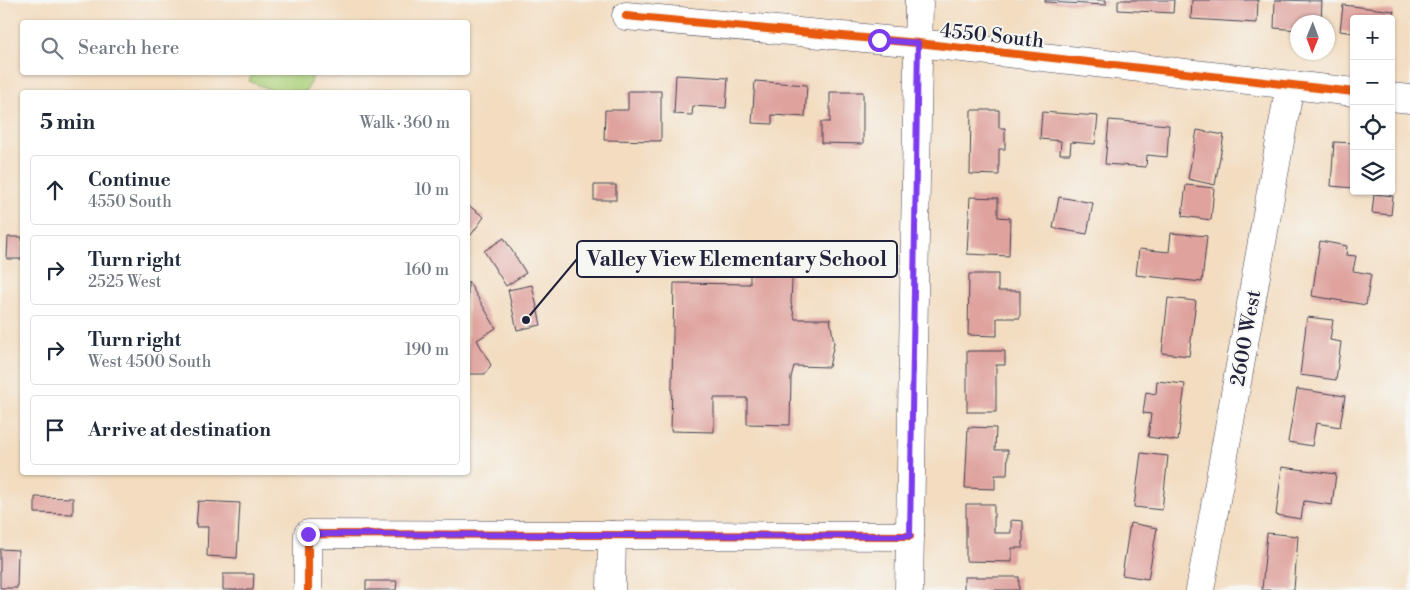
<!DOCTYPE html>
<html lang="en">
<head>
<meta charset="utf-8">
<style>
	body { margin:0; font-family:"Libre Bodoni",serif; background:#f2f2f3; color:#1f2937 }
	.controls { position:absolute; right:15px; top:15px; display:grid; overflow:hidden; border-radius:5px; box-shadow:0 1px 4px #0004 }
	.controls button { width:45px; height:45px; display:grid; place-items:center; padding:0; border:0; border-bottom:1px solid #e0e1e3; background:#fff; color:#1f2937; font:25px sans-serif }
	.compass { position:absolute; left:1290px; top:15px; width:45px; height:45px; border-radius:50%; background:#fff; box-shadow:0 1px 4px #0004; rotate:181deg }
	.stop { position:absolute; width:15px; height:15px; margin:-11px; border:4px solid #7c3aed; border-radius:50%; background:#fff }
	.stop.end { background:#7c3aed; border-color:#fff; box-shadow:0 1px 5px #0008 }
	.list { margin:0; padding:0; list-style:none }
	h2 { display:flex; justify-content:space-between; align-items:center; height:65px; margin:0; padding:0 20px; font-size:21px }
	h2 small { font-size:16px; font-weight:400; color:#747a83 }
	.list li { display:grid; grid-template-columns:32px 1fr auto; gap:15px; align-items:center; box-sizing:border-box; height:70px; margin:0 10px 10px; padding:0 10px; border:1px solid #e0e1e3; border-radius:5px }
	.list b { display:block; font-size:19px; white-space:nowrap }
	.list p { margin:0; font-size:16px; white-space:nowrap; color:#747a83 }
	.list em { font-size:16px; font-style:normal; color:#747a83 }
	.icon { flex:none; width:28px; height:28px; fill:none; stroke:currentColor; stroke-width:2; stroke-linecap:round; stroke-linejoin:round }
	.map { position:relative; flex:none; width:1410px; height:590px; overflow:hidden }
	.search { position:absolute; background:#fff; box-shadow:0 1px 4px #0004; left:20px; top:20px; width:450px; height:55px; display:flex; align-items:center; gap:12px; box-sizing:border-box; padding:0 18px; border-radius:5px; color:#747a83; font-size:19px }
	.panel { position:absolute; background:#fff; box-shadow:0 1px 4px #0004; left:20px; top:90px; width:450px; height:385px; border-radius:5px }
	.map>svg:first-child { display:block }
</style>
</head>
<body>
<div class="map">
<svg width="1410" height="590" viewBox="0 0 1410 590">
	<rect width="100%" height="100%" fill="#f6f6f2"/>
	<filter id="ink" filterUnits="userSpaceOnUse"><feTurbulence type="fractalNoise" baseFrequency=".02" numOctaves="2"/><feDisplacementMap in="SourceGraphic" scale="10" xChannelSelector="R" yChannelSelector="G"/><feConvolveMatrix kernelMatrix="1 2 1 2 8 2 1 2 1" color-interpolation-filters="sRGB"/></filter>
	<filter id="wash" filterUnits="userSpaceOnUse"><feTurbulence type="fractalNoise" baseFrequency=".0096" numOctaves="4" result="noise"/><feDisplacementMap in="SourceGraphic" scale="20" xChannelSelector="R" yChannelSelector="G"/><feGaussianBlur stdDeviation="1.12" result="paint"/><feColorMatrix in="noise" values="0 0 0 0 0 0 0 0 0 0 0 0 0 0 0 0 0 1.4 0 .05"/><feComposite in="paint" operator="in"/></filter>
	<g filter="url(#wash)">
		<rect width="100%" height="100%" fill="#f3dcbf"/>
		<polygon fill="#acd079" stroke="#67795a" points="253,73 253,72 314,73 306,92 276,92 249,81"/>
		<g id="blocks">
			<g fill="#dfa29d">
				<polygon points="1045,0 1106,0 1106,5 1045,2"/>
				<polygon points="1118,0 1174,0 1173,13 1118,10"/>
				<polygon points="1192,0 1258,0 1257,23 1191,19"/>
				<polygon points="1275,0 1322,1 1321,22 1298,22 1298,30 1274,28"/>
				<polygon points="1343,5 1394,11 1392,19 1354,19 1354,33 1340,31"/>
				<polygon points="676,75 728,78 726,108 693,106 692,115 674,114"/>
				<polygon points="755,81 807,85 805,117 772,115 772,124 752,123"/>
				<polygon points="628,91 661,91 661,141 604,140 605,110 628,110"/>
				<polygon points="830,92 863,92 863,144 821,143 821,122 830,122"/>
				<polygon points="971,110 999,110 999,128 1005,128 1005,149 999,149 999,175 970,174"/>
				<polygon points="1042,112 1098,116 1095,144 1071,142 1070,154 1060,154 1061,141 1040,139"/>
				<polygon points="1109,120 1169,125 1167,157 1147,155 1146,167 1105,164"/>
				<polygon points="1197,130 1224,135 1215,185 1188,179"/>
				<polygon points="1334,142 1354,143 1354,188 1331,186"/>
				<rect x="594" y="185" width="22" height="15"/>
				<polygon points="1186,185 1214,188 1211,220 1182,216"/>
				<polygon points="1374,194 1393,196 1391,215 1372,213"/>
				<polygon points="970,197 998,198 998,217 1010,218 1009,256 967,254"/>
				<polygon points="1059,197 1093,203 1087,234 1053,228"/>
				<polygon points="468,205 484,217 471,235 468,233"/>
				<polygon points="1171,233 1207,236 1202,282 1136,275 1139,249 1169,252"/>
				<polygon points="8,237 22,237 22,259 7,259"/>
				<polygon points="504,238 526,273 506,286 484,251"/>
				<polygon points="1320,241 1347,246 1346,255 1356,256 1353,271 1371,274 1366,305 1312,296"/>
				<polygon points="750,259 793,260 791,303 795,319 830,319 834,343 829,367 794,366 791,377 790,425 747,424 747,398 714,398 714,432 671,431 674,283 750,284"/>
				<polygon points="969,274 998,274 998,291 1020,291 1020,318 997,318 997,336 968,335"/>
				<polygon points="468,281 496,328 477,340 491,365 485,374 468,374"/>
				<polygon points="532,285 541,325 517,330 508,290"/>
				<polygon points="1168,298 1196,301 1189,356 1162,353"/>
				<polygon points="1307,317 1333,320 1330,340 1341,342 1336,380 1300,375"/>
				<polygon points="967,351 1005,351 1005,365 996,365 996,412 967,412"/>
				<polygon points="1157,381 1185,384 1178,441 1148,437 1151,414 1143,413 1146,392 1156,394"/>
				<polygon points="1297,389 1345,396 1340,427 1316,423 1312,446 1288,442"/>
				<polygon points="968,427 996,428 995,450 1008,450 1007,475 995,475 995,489 965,488"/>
				<polygon points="1141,453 1168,456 1162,510 1134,507"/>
				<polygon points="1282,467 1336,474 1332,505 1304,501 1301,519 1276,515"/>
				<polygon points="35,497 73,498 73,514 35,513"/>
				<polygon points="198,501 240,503 237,558 207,556 208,527 196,527"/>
				<polygon points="966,504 994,504 994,533 1011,533 1011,520 1023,521 1023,548 1012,548 1012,562 966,561"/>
				<polygon points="1130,523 1157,528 1148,579 1122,575"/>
				<polygon points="1267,533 1298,536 1294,590 1262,590"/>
				<polygon points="0,549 18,550 17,588 0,588"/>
				<polygon points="223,574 254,574 253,590 223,590"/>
				<rect x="964" y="577" width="55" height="13"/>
				<polygon points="366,581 397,581 396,590 366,590"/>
			</g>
		</g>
	</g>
	<g filter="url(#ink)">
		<use href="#blocks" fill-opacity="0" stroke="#413e4f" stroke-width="1"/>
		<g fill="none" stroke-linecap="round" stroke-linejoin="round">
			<g stroke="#413e4f" stroke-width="29">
				<g id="minor">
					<polyline points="626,16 918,43 1354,92"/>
					<polyline points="1391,97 1410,99"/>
					<polyline points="308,590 308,534 910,536"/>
					<polyline points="611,590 612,535"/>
					<polyline points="909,590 919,0"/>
					<polyline points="1200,590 1290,85"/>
				</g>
			</g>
			<use href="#minor" stroke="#fff" stroke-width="28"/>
			<g stroke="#f6f6f2" stroke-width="11">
				<g id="cycleway">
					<polyline points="626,16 918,43 1354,92"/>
					<polyline points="308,590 308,534 910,536"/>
				</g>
			</g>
			<use href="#cycleway" stroke="#e8590c" stroke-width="8"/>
		</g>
	</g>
	<g fill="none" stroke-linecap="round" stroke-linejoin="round" filter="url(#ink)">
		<polyline stroke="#7c3aed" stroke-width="6" points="308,534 910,536 918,43 879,40"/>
	</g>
	<g text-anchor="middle" stroke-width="4" stroke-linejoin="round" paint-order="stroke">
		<g font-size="20" fill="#22223b" stroke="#f6f6f2">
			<text transform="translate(992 35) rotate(6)" y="7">4550 South</text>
			<text transform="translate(1245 338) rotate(-80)" y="7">2600 West</text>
		</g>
	</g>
	<path fill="none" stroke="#22223b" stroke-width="2" d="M526 320L577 259"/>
	<circle fill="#22223b" stroke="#f6f6f2" stroke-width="2" cx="526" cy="320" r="5"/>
	<rect fill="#f6f6f2" stroke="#22223b" stroke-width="2" x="577" y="241" width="320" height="36" rx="5"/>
	<g font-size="21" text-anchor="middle" font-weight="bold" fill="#22223b">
		<text x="737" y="266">Valley View Elementary School</text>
	</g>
</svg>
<div class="controls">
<button>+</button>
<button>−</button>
<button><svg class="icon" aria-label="locate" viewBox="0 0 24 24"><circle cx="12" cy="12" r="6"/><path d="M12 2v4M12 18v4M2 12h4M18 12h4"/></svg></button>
<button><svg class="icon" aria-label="layers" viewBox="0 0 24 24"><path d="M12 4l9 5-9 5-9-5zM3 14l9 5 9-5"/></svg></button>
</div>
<svg class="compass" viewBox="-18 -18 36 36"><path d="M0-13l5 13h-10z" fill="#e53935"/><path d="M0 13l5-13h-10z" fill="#747a83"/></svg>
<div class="stop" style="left:879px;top:40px"></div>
<div class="stop end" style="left:308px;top:534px"></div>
<div class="search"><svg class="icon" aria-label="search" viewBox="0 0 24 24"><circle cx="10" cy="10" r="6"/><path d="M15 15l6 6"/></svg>Search here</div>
<section class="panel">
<h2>5 min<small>Walk · 360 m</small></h2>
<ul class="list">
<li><svg class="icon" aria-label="ahead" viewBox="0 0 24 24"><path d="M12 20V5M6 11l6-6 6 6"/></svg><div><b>Continue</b><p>4550 South</p></div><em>10 m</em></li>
<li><svg class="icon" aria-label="right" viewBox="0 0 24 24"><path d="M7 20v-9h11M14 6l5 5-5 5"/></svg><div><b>Turn right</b><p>2525 West</p></div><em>160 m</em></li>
<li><svg class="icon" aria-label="right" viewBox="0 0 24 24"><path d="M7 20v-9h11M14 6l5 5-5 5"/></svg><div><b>Turn right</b><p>West 4500 South</p></div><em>190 m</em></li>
<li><svg class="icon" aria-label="arrive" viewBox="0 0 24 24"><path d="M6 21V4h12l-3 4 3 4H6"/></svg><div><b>Arrive at destination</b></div></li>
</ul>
</section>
</div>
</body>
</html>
